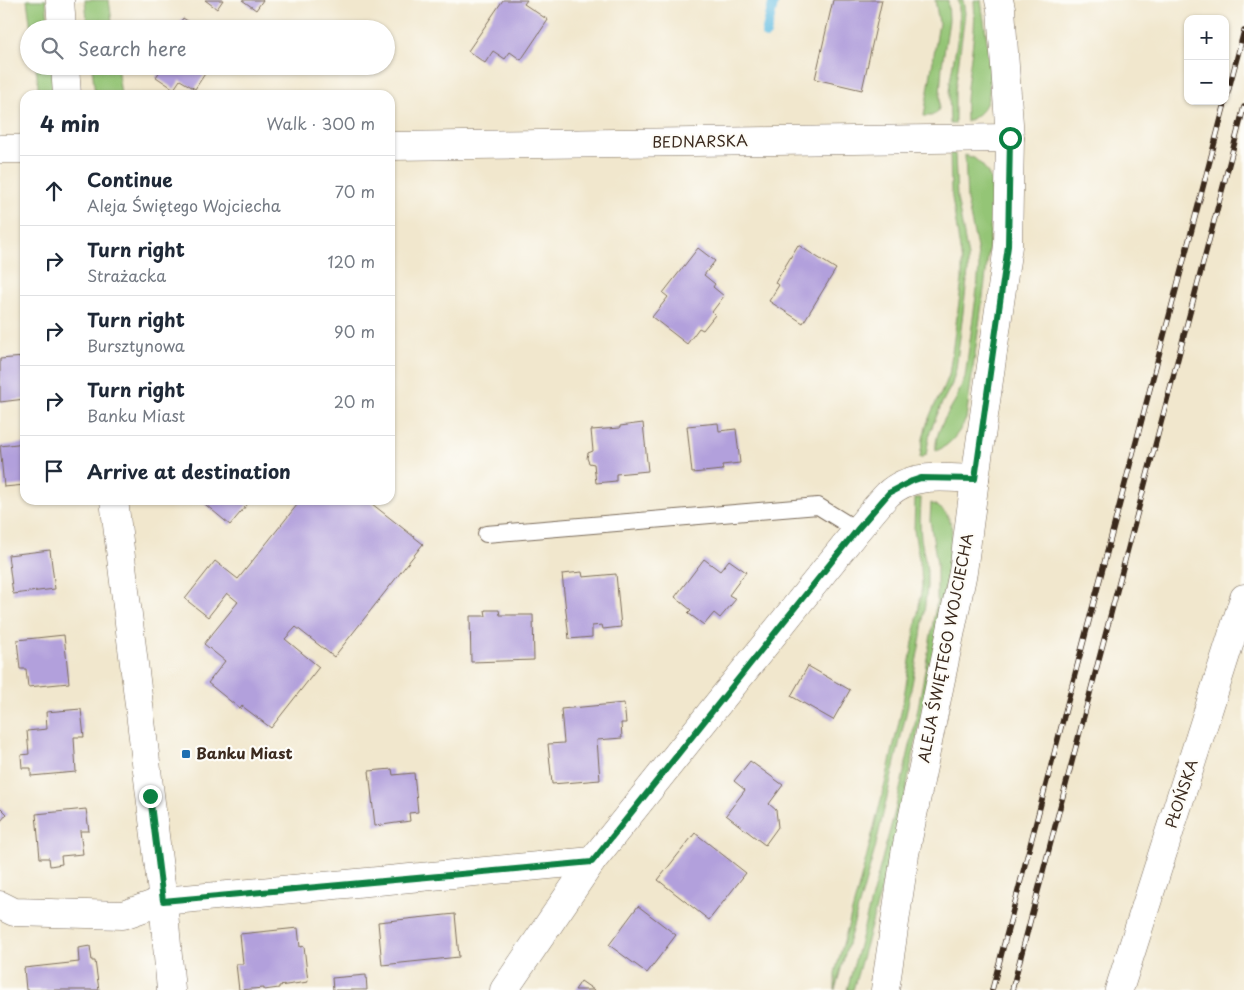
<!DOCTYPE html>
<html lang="en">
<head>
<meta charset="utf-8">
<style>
	body { margin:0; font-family:"Playpen Sans",sans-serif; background:#f6f6f7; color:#1f2937 }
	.controls { position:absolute; right:15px; top:15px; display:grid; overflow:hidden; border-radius:10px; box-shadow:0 1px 4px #0004 }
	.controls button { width:45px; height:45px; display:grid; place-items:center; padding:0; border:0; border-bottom:1px solid #e0e1e3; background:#fff; color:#1f2937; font:25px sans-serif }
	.stop { position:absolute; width:15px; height:15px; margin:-11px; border:4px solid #0b8043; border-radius:50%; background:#fff }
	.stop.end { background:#0b8043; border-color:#fff; box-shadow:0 1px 5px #0008 }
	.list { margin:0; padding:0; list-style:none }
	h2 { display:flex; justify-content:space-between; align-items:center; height:65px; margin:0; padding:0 20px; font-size:21px }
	h2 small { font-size:16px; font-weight:400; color:#747a83 }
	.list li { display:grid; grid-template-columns:32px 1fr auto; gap:15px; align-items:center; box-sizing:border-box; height:70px; padding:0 20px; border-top:1px solid #e0e1e3 }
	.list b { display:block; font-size:19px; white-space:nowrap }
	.list p { margin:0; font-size:16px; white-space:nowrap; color:#747a83 }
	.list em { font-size:16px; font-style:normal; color:#747a83 }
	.icon { flex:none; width:28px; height:28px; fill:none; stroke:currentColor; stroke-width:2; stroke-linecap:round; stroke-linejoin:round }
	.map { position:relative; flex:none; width:1244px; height:990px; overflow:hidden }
	.search { position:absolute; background:#fff; box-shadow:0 1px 4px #0004; left:20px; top:20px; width:375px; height:55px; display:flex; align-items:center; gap:12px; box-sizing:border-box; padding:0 18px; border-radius:28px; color:#747a83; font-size:19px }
	.panel { position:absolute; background:#fff; box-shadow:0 1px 4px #0004; left:20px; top:90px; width:375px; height:415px; border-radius:15px }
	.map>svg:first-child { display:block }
</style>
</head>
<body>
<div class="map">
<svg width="1244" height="990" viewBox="0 0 1244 990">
	<rect width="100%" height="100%" fill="#fdfcf7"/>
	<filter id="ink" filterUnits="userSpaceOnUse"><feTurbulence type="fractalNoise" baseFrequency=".02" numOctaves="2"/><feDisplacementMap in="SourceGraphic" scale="10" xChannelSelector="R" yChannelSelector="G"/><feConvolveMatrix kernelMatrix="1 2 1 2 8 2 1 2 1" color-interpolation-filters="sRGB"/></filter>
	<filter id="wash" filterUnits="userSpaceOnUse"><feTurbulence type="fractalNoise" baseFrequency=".0096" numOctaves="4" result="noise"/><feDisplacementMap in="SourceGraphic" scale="20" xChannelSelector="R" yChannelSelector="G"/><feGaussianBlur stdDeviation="1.12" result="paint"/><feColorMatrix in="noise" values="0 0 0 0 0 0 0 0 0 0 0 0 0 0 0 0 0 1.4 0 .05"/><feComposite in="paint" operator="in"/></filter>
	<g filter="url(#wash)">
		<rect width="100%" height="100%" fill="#f1e7cd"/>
		<g fill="#94c576" stroke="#68784a">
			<polygon points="27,0 46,0 49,29 31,29"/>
			<polygon points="85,0 109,0 113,29 88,29"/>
			<polygon points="935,0 948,0 949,20 942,66 939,108 937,113 931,116 924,116 939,23"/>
			<path d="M958 0H963L965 13 955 91V124H950C950 114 949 103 949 93 951 62 963 31 958 0Z"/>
			<path d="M974 0H981C984 23 996 85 986 104 982 112 974 118 966 122 963 81 978 41 974 0Z"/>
			<polygon points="36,66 53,66 56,95 39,95"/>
			<polygon points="92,66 117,66 121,95 95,95"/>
			<path d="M950 153 955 154 957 198 968 257V272L956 369 952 384 942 403 930 432 926 455 920 458C922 442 925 426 932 411 937 399 945 388 949 375L962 280V263L951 191Z"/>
			<path d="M965 155 974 158 982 165 988 173 992 183V197L990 237 985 282 966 419C959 433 951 445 936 451 934 433 947 415 956 399 959 392 962 384 965 377L977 289 979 267 977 248 967 201Z"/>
			<polygon points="915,498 921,498 920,524 921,539 927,570 927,588 921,637 907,710 875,849 835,990 835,973 858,890 886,780 902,708 918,613 922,585 921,571 914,530"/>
			<path d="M931 503C946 510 952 518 952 536L941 619 897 834 853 990H847L895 811 915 724 924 676 937 599V564L930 520Z"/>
		</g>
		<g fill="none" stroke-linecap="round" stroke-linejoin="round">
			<polyline stroke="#65bee2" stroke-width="10" points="766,34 774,0"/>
		</g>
		<g id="blocks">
			<g fill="#b2a0dc">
				<polygon points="205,0 223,0 217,9"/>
				<polygon points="242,0 263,0 256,10"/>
				<polygon points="503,0 527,0 524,4 548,20 521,60 510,52 505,59 493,51 485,63 468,51"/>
				<polygon points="833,0 882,0 862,90 815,79"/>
				<polygon points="183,18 200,29 176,29"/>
				<polygon points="159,66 210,66 195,89 180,80 174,89 156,77 162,68"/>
				<polygon points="798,245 836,269 803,323 769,301 779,285 775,283"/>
				<polygon points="698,248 715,261 704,275 715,284 713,287 724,296 712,312 715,315 703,330 699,328 687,344 652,317 668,297 663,293"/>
				<polygon points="24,357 25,399 0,402 0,359"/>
				<polygon points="643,423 648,471 616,474 616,481 596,483 594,464 589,463 587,458 588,453 593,451 591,430 620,428 620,426"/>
				<polygon points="718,423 719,431 736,429 740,463 722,465 723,470 692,473 687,426"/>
				<polygon points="25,443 25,485 4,487 0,446"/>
				<polygon points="200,500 251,500 230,525"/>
				<polygon points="301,500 367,500 423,544 334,657 296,627 285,639 319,667 271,728 242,706 240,709 208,683 225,661 204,644 238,602 227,593 208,617 185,599 215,561 238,579"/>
				<polygon points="50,550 55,589 13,594 8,555"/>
				<polygon points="704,559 720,571 729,560 746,572 729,595 736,599 720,618 714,613 704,625 688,613 691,610 675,597"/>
				<polygon points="582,572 583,577 616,574 621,627 603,629 602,625 592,626 592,637 569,639 562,574"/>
				<polygon points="485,610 499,610 500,615 533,615 534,660 471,662 470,616 486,616"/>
				<polygon points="64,635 69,683 28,687 26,669 20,669 17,640"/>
				<polygon points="808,666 850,690 833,720 791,696"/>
				<polygon points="624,703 626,723 621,723 622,738 597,740 600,780 552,784 548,744 564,743 561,709"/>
				<polygon points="81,709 84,737 74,737 76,772 31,776 31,768 22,768 21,755 29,754 27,731 47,729 46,712"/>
				<polygon points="750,761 783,785 769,804 776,810 778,827 765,845 726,815 745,790 734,781"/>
				<polygon points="392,769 393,775 414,773 418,812 409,813 410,821 375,826 369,771"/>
				<polygon points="0,807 7,814 0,822"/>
				<polygon points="86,809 89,831 80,831 83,854 61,856 62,864 50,866 49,858 40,858 36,814"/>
				<polygon points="695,833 746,873 709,920 658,880"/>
				<polygon points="638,906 676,935 647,973 609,945"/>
				<polygon points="455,914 459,957 382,965 378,922"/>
				<polygon points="298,928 300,947 304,946 308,982 279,986 279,988 264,990 264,988 239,990 236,964 243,964 240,934"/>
				<polygon points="90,946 92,961 95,961 99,990 26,990 24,968 79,962 78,948"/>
				<polygon points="366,975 367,990 333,990 332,978"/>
				<polygon points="581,981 594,990 575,990"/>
			</g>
		</g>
	</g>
	<g filter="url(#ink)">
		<use href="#blocks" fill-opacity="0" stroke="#7b6c5b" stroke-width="1"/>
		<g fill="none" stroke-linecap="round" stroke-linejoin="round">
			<g stroke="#7b6c5b" stroke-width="18">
				<polyline id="service" points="486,534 818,506 857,530"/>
			</g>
			<g stroke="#7b6c5b" stroke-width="29">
				<g id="minor">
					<polyline points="60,0 62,29"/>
					<polyline points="65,66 67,95"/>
					<polyline points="390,146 1010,138"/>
					<polyline points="0,149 25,149"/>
					<polyline points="114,500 163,901 171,990"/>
					<polyline points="0,905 14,912 123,915 163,901 592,861"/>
					<path d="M504 990 592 861 857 530C867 519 877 505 888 494 911 472 947 478 975 479"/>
					<polyline points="1119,990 1244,598"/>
				</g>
			</g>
			<g stroke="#7b6c5b" stroke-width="29">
				<polyline id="tertiary" points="885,990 905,854 963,572 975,479 1008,246 1010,138 1001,9 999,0"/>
			</g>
			<use href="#service" stroke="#fff" stroke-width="16"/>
			<use href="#minor" stroke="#fff" stroke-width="28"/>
			<use href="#tertiary" stroke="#fff" stroke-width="28"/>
			<g stroke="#3b2a1e" stroke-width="5.5">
				<g id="rail">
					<polyline points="992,990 1244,31"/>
					<polyline points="1012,990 1244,107"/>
				</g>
			</g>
			<use href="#rail" stroke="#fdfcf7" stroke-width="4" stroke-dasharray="11" stroke-linecap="butt"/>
		</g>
	</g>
	<g fill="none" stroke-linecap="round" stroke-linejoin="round" filter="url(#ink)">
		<polyline stroke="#0b8043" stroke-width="6" points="150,796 163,901 592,862 857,530 889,493 912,481 921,478 975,479 1008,246 1010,138"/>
	</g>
	<rect fill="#1f6fb2" stroke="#fdfcf7" stroke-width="2" x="181" y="749" width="10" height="10" rx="2.5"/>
	<g text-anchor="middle" stroke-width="4.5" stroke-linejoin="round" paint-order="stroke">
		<g font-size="15" fill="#3b2a1e" stroke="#fdfcf7">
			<text transform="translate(700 142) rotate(-1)" y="5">BEDNARSKA</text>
			<text transform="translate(946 648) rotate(-79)" y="5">ALEJA ŚWIĘTEGO WOJCIECHA</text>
			<text transform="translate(1182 794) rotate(-72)" y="5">PŁOŃSKA</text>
		</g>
		<g font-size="15" font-weight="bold" fill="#3b2a1e" stroke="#fdfcf7" text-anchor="start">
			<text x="196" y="759">Banku Miast</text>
		</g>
	</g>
</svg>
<div class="controls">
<button>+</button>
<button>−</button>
</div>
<div class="stop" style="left:1010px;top:138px"></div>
<div class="stop end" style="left:150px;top:796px"></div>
<div class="search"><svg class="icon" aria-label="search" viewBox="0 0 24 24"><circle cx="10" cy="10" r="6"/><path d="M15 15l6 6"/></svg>Search here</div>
<section class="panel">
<h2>4 min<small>Walk · 300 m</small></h2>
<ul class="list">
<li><svg class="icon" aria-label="ahead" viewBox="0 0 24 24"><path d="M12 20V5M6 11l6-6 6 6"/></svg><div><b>Continue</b><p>Aleja Świętego Wojciecha</p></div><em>70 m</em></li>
<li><svg class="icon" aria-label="right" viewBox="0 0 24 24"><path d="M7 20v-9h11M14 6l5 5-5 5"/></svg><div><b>Turn right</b><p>Strażacka</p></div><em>120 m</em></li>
<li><svg class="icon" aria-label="right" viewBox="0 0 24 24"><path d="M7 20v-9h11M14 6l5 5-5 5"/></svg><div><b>Turn right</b><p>Bursztynowa</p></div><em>90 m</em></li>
<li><svg class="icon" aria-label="right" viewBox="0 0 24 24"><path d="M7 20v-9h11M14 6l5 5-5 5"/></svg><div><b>Turn right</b><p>Banku Miast</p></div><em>20 m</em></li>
<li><svg class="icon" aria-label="arrive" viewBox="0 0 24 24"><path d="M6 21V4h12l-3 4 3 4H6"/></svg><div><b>Arrive at destination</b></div></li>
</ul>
</section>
</div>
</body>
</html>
